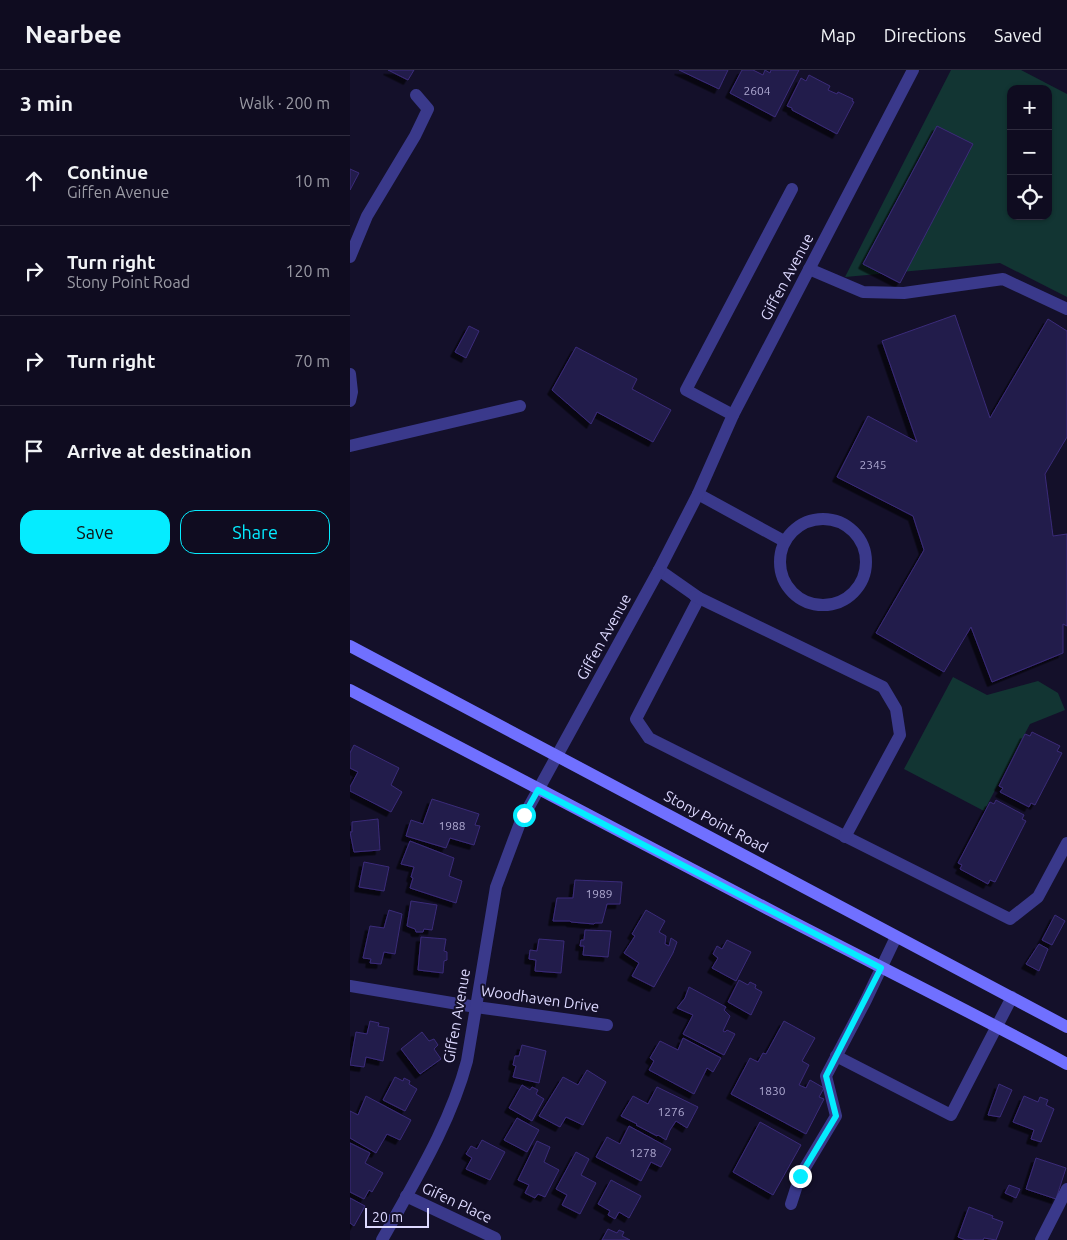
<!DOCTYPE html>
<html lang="en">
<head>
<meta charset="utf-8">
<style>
	body { margin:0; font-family:Ubuntu,sans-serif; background:#181529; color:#f1f3f6 }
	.controls { position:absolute; right:15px; top:15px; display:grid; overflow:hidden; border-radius:10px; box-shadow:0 1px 4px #0004 }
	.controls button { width:45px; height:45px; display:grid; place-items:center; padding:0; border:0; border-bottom:1px solid #2f2c3e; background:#0f0c20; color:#f1f3f6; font:25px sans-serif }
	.scale { position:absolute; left:15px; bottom:12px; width:64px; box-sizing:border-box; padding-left:5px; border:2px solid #ddd9ff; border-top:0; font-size:14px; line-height:18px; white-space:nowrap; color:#ddd9ff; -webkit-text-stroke:4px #14102a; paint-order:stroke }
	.stop { position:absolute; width:15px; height:15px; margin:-11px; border:4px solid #05ecff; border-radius:50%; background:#fff }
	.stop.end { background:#05ecff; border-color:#fff; box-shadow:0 1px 5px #0008 }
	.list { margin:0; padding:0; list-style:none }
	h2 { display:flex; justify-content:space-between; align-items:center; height:65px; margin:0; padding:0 20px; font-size:21px }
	h2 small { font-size:16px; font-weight:400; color:#9b9ba5 }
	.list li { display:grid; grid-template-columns:32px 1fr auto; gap:15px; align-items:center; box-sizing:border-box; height:90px; padding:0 20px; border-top:1px solid #2f2c3e }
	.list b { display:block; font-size:19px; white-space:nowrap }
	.list p { margin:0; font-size:16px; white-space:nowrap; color:#9b9ba5 }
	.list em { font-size:16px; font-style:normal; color:#9b9ba5 }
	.actions { display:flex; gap:10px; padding:15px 20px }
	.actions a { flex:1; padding:11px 0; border:1px solid #05ecff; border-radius:15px; text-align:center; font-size:18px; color:#05ecff }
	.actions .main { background:#05ecff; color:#111 }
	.icon { flex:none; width:28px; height:28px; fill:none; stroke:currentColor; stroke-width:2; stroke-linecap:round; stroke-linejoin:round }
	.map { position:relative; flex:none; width:717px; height:1170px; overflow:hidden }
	header { display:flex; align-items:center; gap:30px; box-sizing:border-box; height:70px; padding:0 25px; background:#0f0c20; border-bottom:1px solid #2f2c3e }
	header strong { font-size:24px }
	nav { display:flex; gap:28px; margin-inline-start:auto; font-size:18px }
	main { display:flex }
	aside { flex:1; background:#0f0c20 }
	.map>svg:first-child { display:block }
</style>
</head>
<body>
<header>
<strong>Nearbee</strong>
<nav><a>Map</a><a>Directions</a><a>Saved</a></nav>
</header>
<main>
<aside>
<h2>3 min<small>Walk · 200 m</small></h2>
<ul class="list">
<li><svg class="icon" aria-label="ahead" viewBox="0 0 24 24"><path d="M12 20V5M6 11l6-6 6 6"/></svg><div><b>Continue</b><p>Giffen Avenue</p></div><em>10 m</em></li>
<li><svg class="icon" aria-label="right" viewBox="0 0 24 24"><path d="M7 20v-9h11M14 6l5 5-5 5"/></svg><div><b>Turn right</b><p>Stony Point Road</p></div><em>120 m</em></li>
<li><svg class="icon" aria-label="right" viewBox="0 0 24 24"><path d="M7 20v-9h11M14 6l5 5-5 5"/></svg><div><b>Turn right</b></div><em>70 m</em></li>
<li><svg class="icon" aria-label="arrive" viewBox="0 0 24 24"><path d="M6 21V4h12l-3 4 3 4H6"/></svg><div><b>Arrive at destination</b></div></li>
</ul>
<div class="actions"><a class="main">Save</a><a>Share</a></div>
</aside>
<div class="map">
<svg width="717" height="1170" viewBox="0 0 717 1170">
	<defs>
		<filter id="shadow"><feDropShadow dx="-4.5" dy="4.5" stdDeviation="0" flood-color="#0009"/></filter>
	</defs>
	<rect width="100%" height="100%" fill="#14102a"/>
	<g fill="#123533" fill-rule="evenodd">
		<path d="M601 0H671L717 24V227L650 193 495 207ZM661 19H698V146H661Z"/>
		<polygon points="603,607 637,625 688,611 708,623 715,640 680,654 634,741 554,699"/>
	</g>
	<g fill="#241b4c" stroke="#3a2c79" filter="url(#shadow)">
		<polygon points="38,0 64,0 58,10"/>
		<polygon points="329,0 378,0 369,19"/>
		<polygon points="392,0 403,0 413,5 415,0 420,3 421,0 449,0 425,47 380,23"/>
		<polygon points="459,5 480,16 478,20 487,24 488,22 503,29 502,31 504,32 487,64 442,40 442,38 437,36 451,8 456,11"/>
		<polygon points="587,56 623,74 550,213 513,194"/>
		<polygon points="0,99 9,103 0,120"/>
		<polygon points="605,245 640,348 698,249 717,261 717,367 695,404 703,466 717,464 717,556 713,554 713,583 642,612 621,557 594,602 526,563 574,480 563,446 487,407 518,346 567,372 532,271"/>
		<polygon points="119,256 129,261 116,288 105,282"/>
		<polygon points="226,277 287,309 282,319 321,340 303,372 247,342 241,354 202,320"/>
		<polygon points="682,662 710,676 707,681 712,683 685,735 681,733 679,737 650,722 653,718 649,716 675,664 680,666"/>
		<polygon points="4,675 49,698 41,715 52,722 41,742 0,721 0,717 8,702 0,698 0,683"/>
		<polygon points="82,729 129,744 125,755 130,756 124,775 100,768 96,778 56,766 61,750 73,754"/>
		<polygon points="646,730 674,745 672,749 676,751 645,812 640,810 638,814 610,799 612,795 608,793 640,732 644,734"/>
		<polygon points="28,749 30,780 4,782 0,762 2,762 2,752"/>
		<polygon points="60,771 104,788 99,806 112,811 106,833 60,818 63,808 61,807 64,797 51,794"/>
		<polygon points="14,792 39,797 34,821 9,817"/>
		<polygon points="225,810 272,812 270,834 257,834 252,853 245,853 244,854 221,852 220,851 203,851 207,828 223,828"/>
		<polygon points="61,831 87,835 82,860 74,859 73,862 66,862 65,859 57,856"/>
		<polygon points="39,840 52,844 45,884 34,882 31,894 20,893 21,889 13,888 20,856 34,858"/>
		<polygon points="296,840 315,851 309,862 316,866 315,874 319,876 321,868 327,872 323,883 304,917 282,906 289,893 274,883 285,866 282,864"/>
		<polygon points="705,845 715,851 702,875 692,870"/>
		<polygon points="235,860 261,861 258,887 233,885 234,876 230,876 231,870 234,870"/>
		<polygon points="71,867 96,869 94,881 97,882 97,890 94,891 93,903 68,900"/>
		<polygon points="189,869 214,871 211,903 185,901 186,890 179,889 180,880 187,881"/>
		<polygon points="377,870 401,882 386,911 362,898 368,888 363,884 367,876 372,879"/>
		<polygon points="689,874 698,879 689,901 676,894"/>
		<polygon points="389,910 398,915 400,912 406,915 405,918 412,922 401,945 378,932"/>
		<polygon points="339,917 376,937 374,940 380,946 373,961 375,962 377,960 385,964 374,985 333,964 343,945 327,938 335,928"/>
		<polygon points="20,951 29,953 28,956 39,958 33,991 16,987 14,997 0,995 6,962 17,964"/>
		<polygon points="434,951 465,968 452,991 459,995 449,1015 456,1018 460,1010 474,1018 469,1027 474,1029 456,1064 381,1024 400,988 408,992 413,983 416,984"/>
		<polygon points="72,962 79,971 84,969 88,975 84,979 91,989 70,1004 51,979"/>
		<polygon points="333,968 371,988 363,1002 357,998 344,1024 299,1000 304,991 300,988 310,971 328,980"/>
		<polygon points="172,975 196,981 189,1013 163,1007 166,996 163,995 165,986 169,986"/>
		<polygon points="237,1000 256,1012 233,1055 216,1047 210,1057 189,1046 213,1007 228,1015"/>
		<polygon points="45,1007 53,1011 54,1008 60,1011 59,1014 67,1019 55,1041 33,1030"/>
		<polygon points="649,1014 662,1020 650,1047 638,1045"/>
		<polygon points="172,1015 180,1020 182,1017 188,1020 186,1024 194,1029 182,1051 159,1038"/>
		<polygon points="307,1017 348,1037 337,1058 326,1051 320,1060 316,1070 308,1065 307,1066 286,1055 287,1054 271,1046 283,1026 298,1034"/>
		<polygon points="16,1026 61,1050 50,1070 37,1064 26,1083 0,1068 0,1041 8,1045"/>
		<polygon points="674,1026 688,1032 690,1027 698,1030 696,1035 704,1039 691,1072 681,1069 684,1060 663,1052"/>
		<polygon points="167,1048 189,1060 177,1082 154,1070"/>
		<polygon points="410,1052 451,1075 423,1125 383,1102"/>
		<polygon points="279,1056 321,1079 311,1097 301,1092 291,1111 246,1087 257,1067 270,1074"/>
		<polygon points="132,1070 155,1082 140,1110 116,1099 122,1088 116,1084 121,1076 127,1079"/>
		<polygon points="187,1071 200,1077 194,1092 209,1100 195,1127 188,1124 185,1128 175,1123 179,1115 168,1110"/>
		<polygon points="0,1073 20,1083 15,1093 33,1103 22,1122 19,1120 14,1129 0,1122"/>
		<polygon points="226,1082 239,1089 231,1105 246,1113 230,1144 212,1135 217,1125 206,1119"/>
		<polygon points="686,1088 716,1098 706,1129 676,1119"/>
		<polygon points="261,1110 291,1126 279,1148 269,1142 265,1149 258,1145 260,1141 248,1134"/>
		<polygon points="659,1115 670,1119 666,1128 655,1123"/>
		<polygon points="0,1128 15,1136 4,1156 0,1153"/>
		<polygon points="619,1137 643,1146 642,1148 653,1152 646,1170 634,1168 633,1170 616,1170 608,1167"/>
		<polygon points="258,1159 267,1163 269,1160 274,1162 272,1166 280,1170 252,1170"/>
	</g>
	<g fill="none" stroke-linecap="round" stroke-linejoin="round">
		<g stroke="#3a398b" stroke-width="12">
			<polyline points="0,187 17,146 65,66 78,39 66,25"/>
			<polyline points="459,199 513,222 554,223 653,209 717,239"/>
			<polyline points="0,304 2,322 0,331"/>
			<polyline points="383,345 336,320 442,119"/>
			<polyline points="0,376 170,336"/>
			<polyline points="348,424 434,471"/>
			<circle cx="473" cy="492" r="43"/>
			<polyline points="309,500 349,528 286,649 299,668 660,849 688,827 717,773"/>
			<polyline points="345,526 533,617 546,639 550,665 495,767"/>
			<polyline points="486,986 601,1045 662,927"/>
			<polyline points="441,1134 450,1106 486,1046 476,1006 516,930 546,867"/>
			<polyline points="691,1170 717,1119"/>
		</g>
		<g stroke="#3a398b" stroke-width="12">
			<polyline points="0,916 126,937 257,955"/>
			<polyline points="56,1126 145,1168"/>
			<path d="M32 1170C64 1112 100 1055 117 991L146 817 170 753 309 500 348 424 383 345 563 0"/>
		</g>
		<g stroke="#7070ff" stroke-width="12">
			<polyline points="0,576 717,957"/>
			<path d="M0 620C146 697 292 774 439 850 532 898 625 944 717 994"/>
		</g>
	</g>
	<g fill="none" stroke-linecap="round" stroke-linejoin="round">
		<polyline stroke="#05ecff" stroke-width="6" points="174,745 188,720 531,898 476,1006 486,1046 450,1106"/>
	</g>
	<g text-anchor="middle" stroke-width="4" stroke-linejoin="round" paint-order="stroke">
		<g font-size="12" fill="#afaad2">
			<text x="407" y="25">2604</text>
			<text x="523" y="399">2345</text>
			<text x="102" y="760">1988</text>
			<text x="249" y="828">1989</text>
			<text x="422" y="1025">1830</text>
			<text x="321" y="1046">1276</text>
			<text x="293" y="1087">1278</text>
		</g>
		<g font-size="15" fill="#ddd9ff" stroke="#14102a">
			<text transform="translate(437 207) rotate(-62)" y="5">Giffen Avenue</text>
			<text transform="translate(254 567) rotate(-61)" y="5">Giffen Avenue</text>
			<text transform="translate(366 752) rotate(28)" y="5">Stony Point Road</text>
			<text transform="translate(190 929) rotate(8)" y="5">Woodhaven Drive</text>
			<text transform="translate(107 946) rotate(-80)" y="5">Giffen Avenue</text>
			<text transform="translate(107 1133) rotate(25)" y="5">Gifen Place</text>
		</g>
	</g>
</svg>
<div class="controls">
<button>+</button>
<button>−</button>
<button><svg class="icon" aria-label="locate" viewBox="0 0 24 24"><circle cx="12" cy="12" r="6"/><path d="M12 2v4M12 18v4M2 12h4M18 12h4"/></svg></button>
</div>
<div class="scale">20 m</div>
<div class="stop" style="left:174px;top:745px"></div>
<div class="stop end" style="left:450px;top:1106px"></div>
</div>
</main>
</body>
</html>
